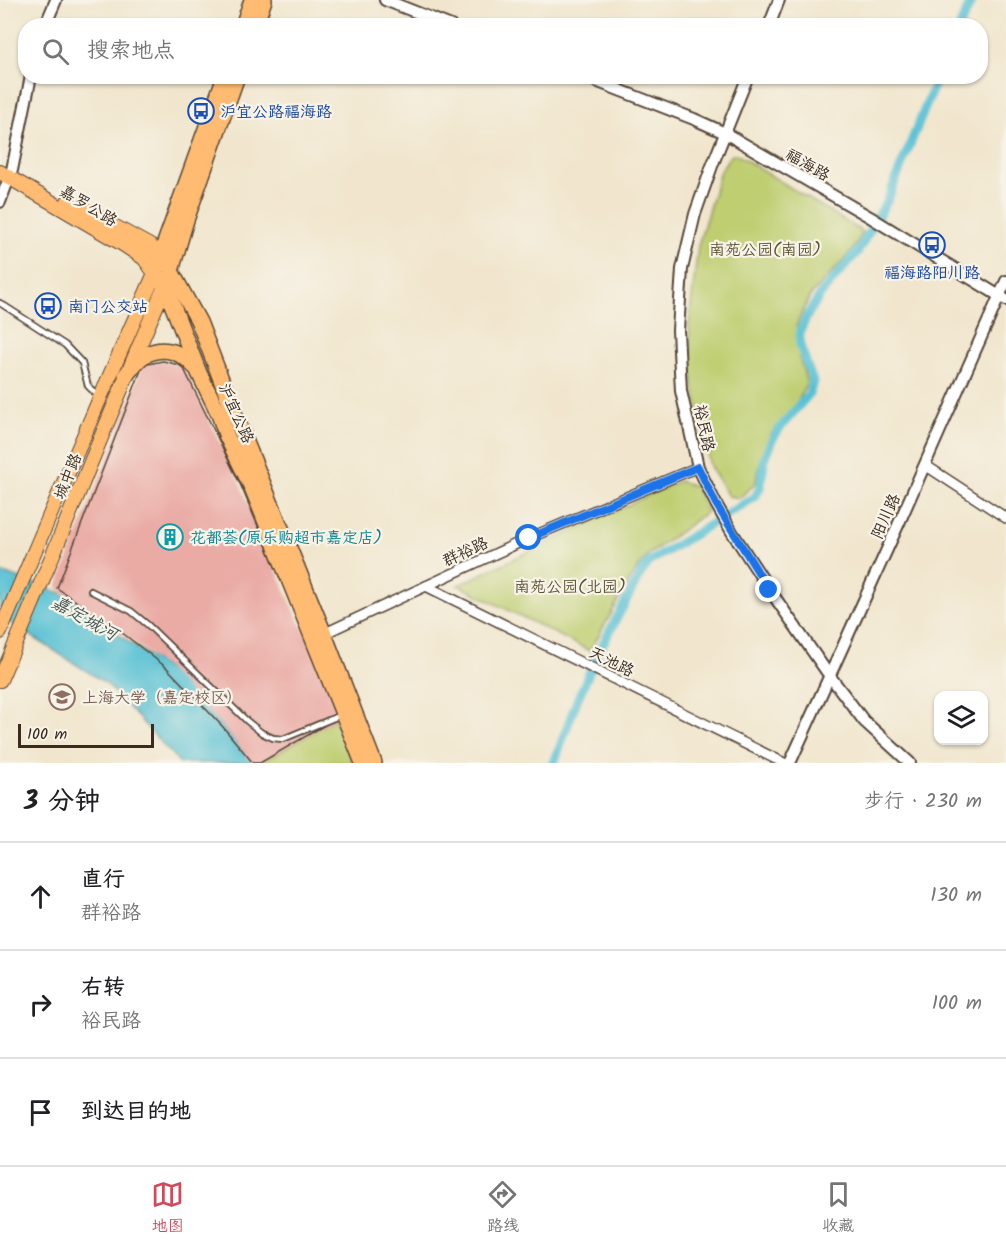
<!DOCTYPE html>
<html lang="zh">
<head>
<meta charset="utf-8">
<style>
	body { margin:0; font-family:Kalam,"LXGW WenKai TC",sans-serif; background:#f6f6f6; color:#202124 }
	.controls { position:absolute; right:18px; bottom:18px; display:grid; overflow:hidden; border-radius:12px; box-shadow:0 2px 4px #0004 }
	.controls button { width:54px; height:54px; display:grid; place-items:center; padding:0; border:0; border-bottom:2px solid #e0e0e0; background:#fff; color:#202124; font:30px sans-serif }
	.scale { position:absolute; left:18px; bottom:15px; width:136px; box-sizing:border-box; padding-left:6px; border:3px solid #3b2a1e; border-top:0; font-size:16px; line-height:21px; white-space:nowrap; color:#3b2a1e; -webkit-text-stroke:4px #f7f3e8; paint-order:stroke }
	.stop { position:absolute; width:18px; height:18px; margin:-14px; border:4px solid #1a73e8; border-radius:50%; background:#fff }
	.stop.end { background:#1a73e8; border-color:#fff; box-shadow:0 2px 6px #0008 }
	.list { margin:0; padding:0; list-style:none }
	h2 { display:flex; justify-content:space-between; align-items:center; height:78px; margin:0; padding:0 24px; font-size:26px }
	h2 small { font-size:20px; font-weight:400; color:#757577 }
	.list li { display:grid; grid-template-columns:39px 1fr auto; gap:18px; align-items:center; box-sizing:border-box; height:108px; padding:0 24px; border-top:2px solid #e0e0e0 }
	.list b { display:block; font-size:22px; white-space:nowrap }
	.list p { margin:0; font-size:20px; white-space:nowrap; color:#757577 }
	.list em { font-size:20px; font-style:normal; color:#757577 }
	.icon { flex:none; width:33px; height:33px; fill:none; stroke:currentColor; stroke-width:2; stroke-linecap:round; stroke-linejoin:round }
	.map { position:relative; flex:none; width:1006px; height:763px; overflow:hidden }
	.search { position:absolute; background:#fff; box-shadow:0 2px 4px #0004; left:18px; right:18px; top:18px; height:66px; display:flex; align-items:center; gap:15px; box-sizing:border-box; padding:0 21px; border-radius:24px; color:#757577; font-size:22px }
	.sheet { height:402px; background:#fff }
	nav { display:flex; justify-content:space-around; align-items:center; box-sizing:border-box; height:84px; border-top:2px solid #e0e0e0; background:#fff; font-size:16px; color:#757577 }
	nav a { display:grid; justify-items:center; gap:3px }
	nav .on { color:#d1495b }
	.map>svg:first-child { display:block }
</style>
</head>
<body>
<div class="map">
<svg width="1006" height="763" viewBox="0 0 1006 763">
	<rect width="100%" height="100%" fill="#f7f3e8"/>
	<filter id="ink" filterUnits="userSpaceOnUse"><feTurbulence type="fractalNoise" baseFrequency=".0167" numOctaves="2"/><feDisplacementMap in="SourceGraphic" scale="12" xChannelSelector="R" yChannelSelector="G"/><feConvolveMatrix kernelMatrix="1 2 1 2 8 2 1 2 1" color-interpolation-filters="sRGB"/></filter>
	<filter id="wash" filterUnits="userSpaceOnUse"><feTurbulence type="fractalNoise" baseFrequency=".008" numOctaves="4" result="noise"/><feDisplacementMap in="SourceGraphic" scale="24" xChannelSelector="R" yChannelSelector="G"/><feGaussianBlur stdDeviation="1.35" result="paint"/><feColorMatrix in="noise" values="0 0 0 0 0 0 0 0 0 0 0 0 0 0 0 0 0 1.4 0 .05"/><feComposite in="paint" operator="in"/></filter>
	<g filter="url(#wash)">
		<rect width="100%" height="100%" fill="#f1e6cd"/>
		<g fill="#bece70" stroke="#7c7c47" stroke-width="1.5">
			<polygon points="736,154 863,232 852,251 810,296 797,324 800,359 807,383 798,401 770,435 760,464 755,484 739,498 728,496 710,466 693,383 689,324 698,246 720,171 730,156"/>
			<polygon points="679,481 695,486 707,512 648,555 634,573 590,651 458,585"/>
			<polygon points="335,719 352,763 260,763"/>
		</g>
		<polygon fill="#58c1d4" stroke="#4a7679" stroke-width="1.5" points="0,572 61,593 181,679 254,763 180,763 107,684 0,616"/>
		<g fill="none" stroke-linecap="round" stroke-linejoin="round">
			<g stroke="#58c1d4" stroke-width="9">
				<polyline points="960,26 972,0"/>
				<polyline points="554,763 577,700 597,655 641,573 649,562 755,497 760,488 765,457 771,442 779,429 809,394 813,382 800,345 800,331 808,314 821,294 858,251 887,201 938,76"/>
			</g>
		</g>
		<g id="blocks">
			<polygon fill="#eaaba5" points="163,361 179,365 184,369 241,486 292,606 344,714 260,763 253,763 223,727 167,668 125,635 57,588 143,365"/>
		</g>
	</g>
	<g filter="url(#ink)">
		<use href="#blocks" fill-opacity="0" stroke="#564638" stroke-width="1.5"/>
		<g fill="none" stroke-linecap="round" stroke-linejoin="round">
			<g stroke="#564638" stroke-width="8">
				<g id="service">
					<polyline points="0,303 65,345 82,363 88,386 98,396"/>
					<polyline points="91,591 131,611 148,625 247,721 262,733 273,738 283,739 341,715"/>
				</g>
			</g>
			<g stroke="#564638" stroke-width="12">
				<g id="minor">
					<polyline points="925,465 1006,518"/>
					<polyline points="426,586 784,763"/>
					<polyline points="321,635 529,538 698,467"/>
				</g>
			</g>
			<g stroke="#564638" stroke-width="14">
				<g id="tertiary">
					<polyline points="385,0 451,26"/>
					<polyline points="45,26 56,0"/>
					<polyline points="769,26 779,0"/>
					<polyline points="583,76 694,119 725,133 870,217 1006,300"/>
					<polyline points="748,76 712,166 695,214 682,269 678,330 681,391 698,467 716,504 732,532 769,589 829,675 864,721 910,763"/>
					<polyline points="0,202 12,170 31,76"/>
					<polyline points="790,763 899,523 1006,281"/>
				</g>
			</g>
			<g stroke="#564638" stroke-width="16">
				<g id="primary">
					<polyline points="0,172 121,243 144,258 155,273 100,398 0,632"/>
					<polyline points="68,201 150,246 161,256 167,265"/>
					<path d="M0 680C57 549 108 416 165 286"/>
				</g>
			</g>
			<g stroke="#564638" stroke-width="18">
				<g id="trunk">
					<polyline points="243,26 252,0"/>
					<polyline points="255,26 264,0"/>
					<polyline points="225,76 165,243 155,273 165,286 199,373 219,414 227,437 253,490 363,763"/>
					<polyline points="237,76 186,220 171,271 199,322 234,413 324,634 374,763"/>
					<path d="M126 375C132 368 138 358 147 354 165 345 183 353 195 367"/>
				</g>
			</g>
			<use href="#service" stroke="#fff" stroke-width="4.5"/>
			<use href="#minor" stroke="#fff" stroke-width="9"/>
			<use href="#tertiary" stroke="#fff" stroke-width="10"/>
			<use href="#primary" stroke="#ffbb71" stroke-width="14"/>
			<use href="#trunk" stroke="#ffbb71" stroke-width="15"/>
		</g>
	</g>
	<g fill="none" stroke-linecap="round" stroke-linejoin="round" filter="url(#ink)">
		<polyline stroke="#1a73e8" stroke-width="8" points="529,538 698,467 716,504 769,590"/>
	</g>
	<defs>
		<g id="bus-ring" transform="scale(1.35)"><circle r="9.5" fill="#f7f3e8" stroke="#1a4fb4" stroke-width="1.5"/><path d="M-5-6H5V4H4V6H2V4H-2V6H-4V4H-5ZM-3.5-4V0h7V-4ZM-3.5 1.2v1.5H-2V1.2ZM2 1.2v1.5H3.5V1.2Z" fill="#1a4fb4"/></g>
		<g id="building-ring" transform="scale(1.35)"><circle r="9.5" fill="#f7f3e8" stroke="#0f9aa8" stroke-width="1.5"/><path d="M-4-6H4V6H1V3H-1V6H-4ZM-2.5-4.3h1.7v1.8h-1.7ZM.8-4.3h1.7v1.8H.8ZM-2.5-1h1.7V.8h-1.7ZM.8-1h1.7V.8H.8Z" fill="#0f9aa8"/></g>
		<g id="university-ring" transform="scale(1.35)"><circle r="9.5" fill="#f7f3e8" stroke="#8d6e63" stroke-width="1.5"/><path d="M0-5L7-2L0 1L-7-2ZM-4 1L0 2.5L4 1V4Q0 6-4 4Z" fill="#8d6e63"/></g>
	</defs>
	<g fill-rule="evenodd">
		<use href="#bus-ring" x="201" y="111"/>
		<use href="#bus-ring" x="932" y="245"/>
		<use href="#bus-ring" x="48" y="306"/>
		<use href="#building-ring" x="170" y="537"/>
		<use href="#university-ring" x="62" y="697"/>
	</g>
	<g text-anchor="middle" stroke-width="4.5" stroke-linejoin="round" paint-order="stroke">
		<g font-size="16" fill="#164399" stroke="#f7f3e8" text-anchor="start">
			<text x="220" y="117">沪宜公路福海路</text>
			<text x="932" y="278" text-anchor="middle">福海路阳川路</text>
			<text x="68" y="312">南门公交站</text>
		</g>
		<g font-size="16" fill="#3b2a1e" stroke="#f7f3e8">
			<text transform="translate(808 164) rotate(30)" y="6">福海路</text>
			<text transform="translate(89 205) rotate(31)" y="6">嘉罗公路</text>
			<text transform="translate(237 413) rotate(66)" y="6">沪宜公路</text>
			<text transform="translate(705 428) rotate(78)" y="6">裕民路</text>
			<text transform="translate(67 476) rotate(-68)" y="6">城中路</text>
			<text transform="translate(885 516) rotate(-66)" y="6">阳川路</text>
			<text transform="translate(465 551) rotate(-25)" y="6">群裕路</text>
			<text transform="translate(612 661) rotate(26)" y="6">天池路</text>
		</g>
		<g font-size="16" fill="#5c5332" stroke="#f7f3e8">
			<text x="765" y="255">南苑公园(南园)</text>
			<text x="570" y="592">南苑公园(北园)</text>
		</g>
		<g font-size="16" fill="#0d838f" stroke="#f7f3e8" text-anchor="start">
			<text x="190" y="543">花都荟(原乐购超市嘉定店)</text>
		</g>
		<g font-size="16" fill="#785e54" stroke="#f7f3e8" text-anchor="start">
			<text x="82" y="703">上海大学（嘉定校区）</text>
		</g>
		<g font-size="18" font-style="italic" fill="#445755" stroke="#f7f3e8">
			<text transform="translate(85 618) rotate(29)" y="6">嘉定城河</text>
		</g>
	</g>
</svg>
<div class="controls">
<button><svg class="icon" aria-label="layers" viewBox="0 0 24 24"><path d="M12 4l9 5-9 5-9-5zM3 14l9 5 9-5"/></svg></button>
</div>
<div class="scale">100 m</div>
<div class="stop" style="left:529px;top:538px"></div>
<div class="stop end" style="left:769px;top:590px"></div>
<div class="search"><svg class="icon" aria-label="search" viewBox="0 0 24 24"><circle cx="10" cy="10" r="6"/><path d="M15 15l6 6"/></svg>搜索地点</div>
</div>
<section class="sheet">
<h2>3 分钟<small>步行 · 230 m</small></h2>
<ul class="list">
<li><svg class="icon" aria-label="ahead" viewBox="0 0 24 24"><path d="M12 20V5M6 11l6-6 6 6"/></svg><div><b>直行</b><p>群裕路</p></div><em>130 m</em></li>
<li><svg class="icon" aria-label="right" viewBox="0 0 24 24"><path d="M7 20v-9h11M14 6l5 5-5 5"/></svg><div><b>右转</b><p>裕民路</p></div><em>100 m</em></li>
<li><svg class="icon" aria-label="arrive" viewBox="0 0 24 24"><path d="M6 21V4h12l-3 4 3 4H6"/></svg><div><b>到达目的地</b></div></li>
</ul>
</section>
<nav>
<a class="on"><svg class="icon" aria-label="map" viewBox="0 0 24 24"><path d="M3 6l6-2 6 2 6-2v14l-6 2-6-2-6 2zM9 4v14M15 6v14"/></svg>地图</a>
<a><svg class="icon" aria-label="directions" viewBox="0 0 24 24"><path d="M12 3l9 9-9 9-9-9zM9 14v-3h6M13 9l2 2-2 2"/></svg>路线</a>
<a><svg class="icon" aria-label="saved" viewBox="0 0 24 24"><path d="M7 4h10v16l-5-4-5 4z"/></svg>收藏</a>
</nav>
</body>
</html>
